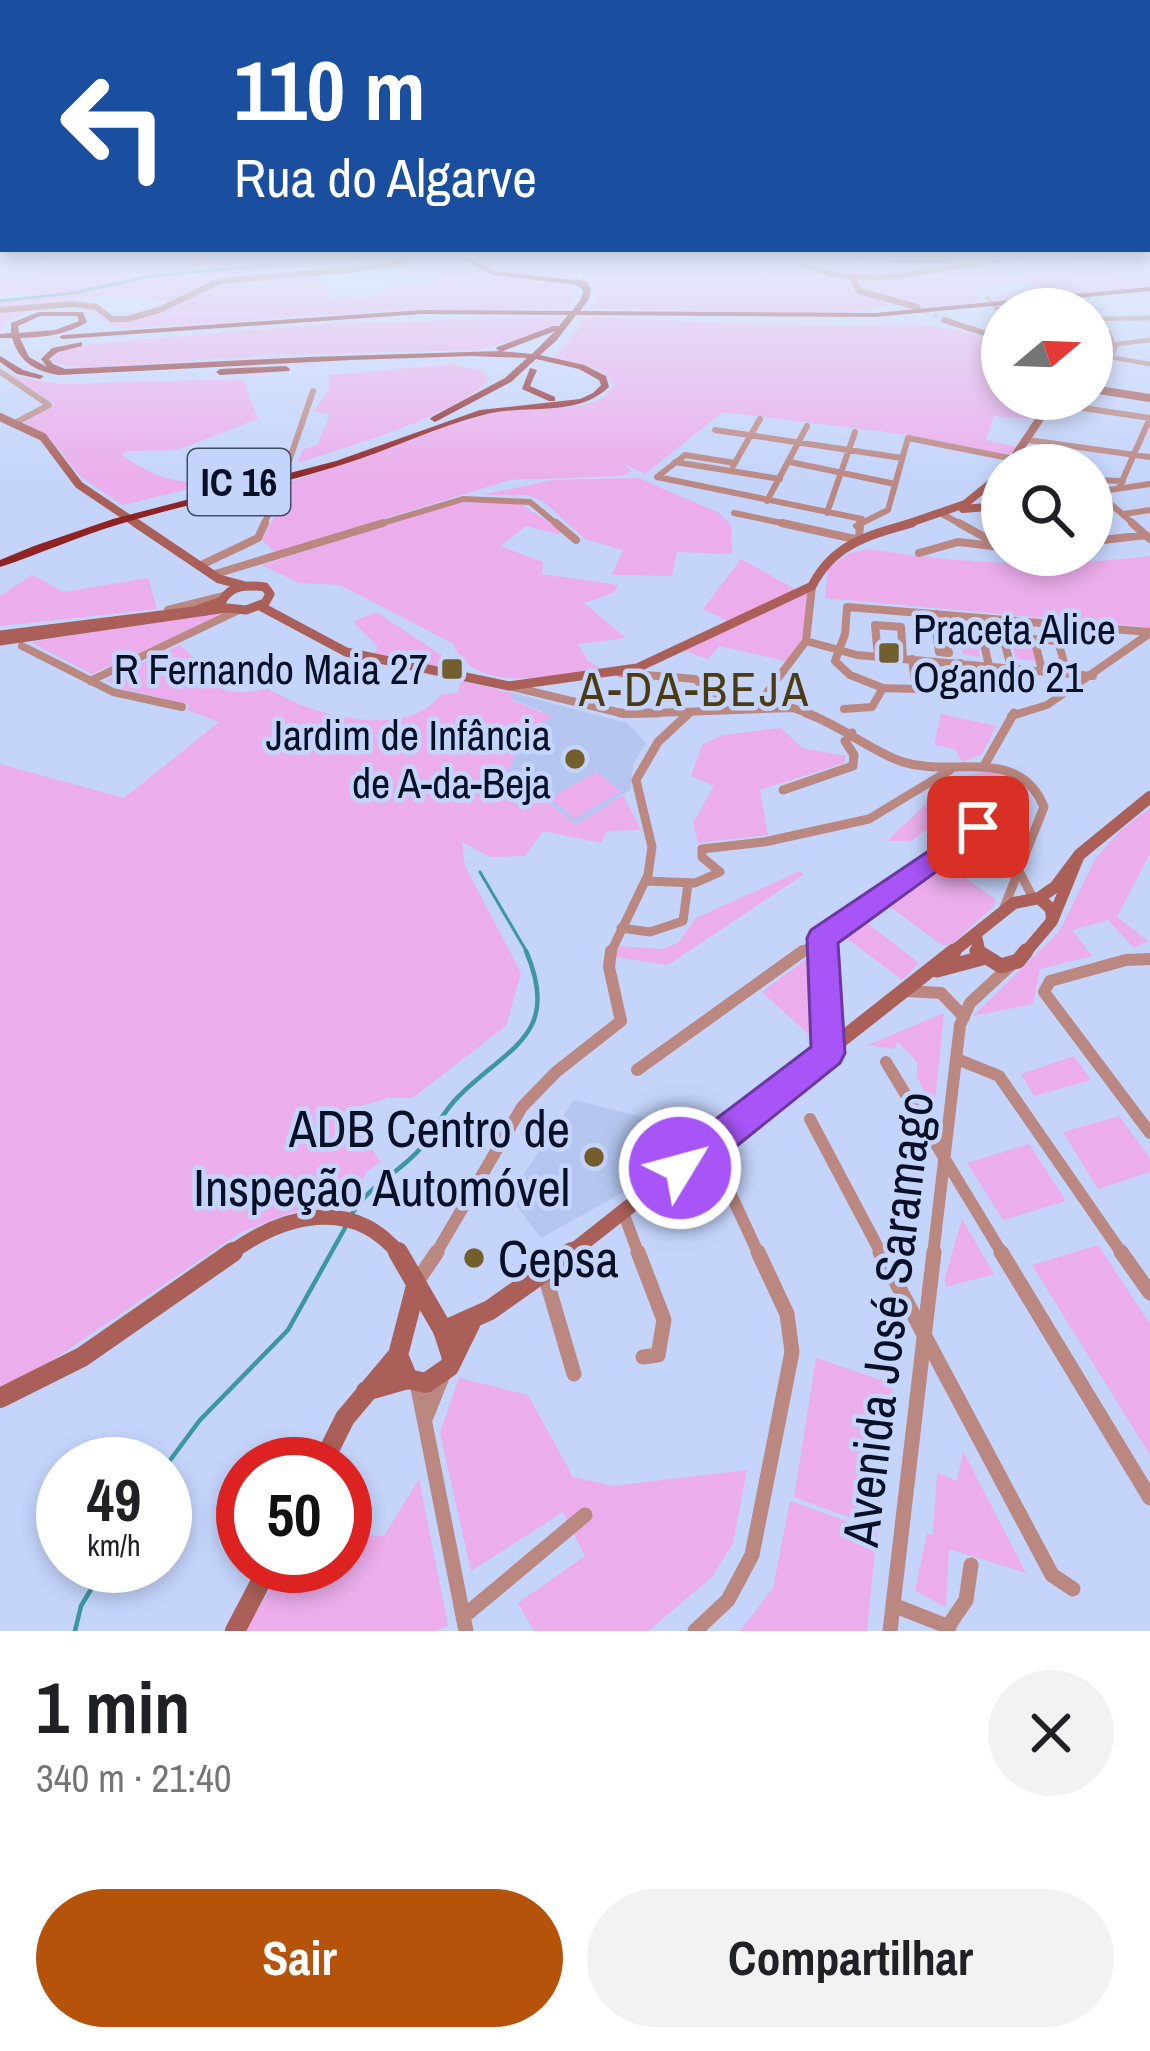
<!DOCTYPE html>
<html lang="pt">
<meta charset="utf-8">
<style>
:root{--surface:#fff;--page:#f2f2f2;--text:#202124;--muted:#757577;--accent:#b45309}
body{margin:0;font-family:"Archivo Narrow",sans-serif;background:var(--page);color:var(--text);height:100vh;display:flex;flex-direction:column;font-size:45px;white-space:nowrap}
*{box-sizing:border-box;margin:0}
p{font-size:39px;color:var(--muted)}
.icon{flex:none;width:66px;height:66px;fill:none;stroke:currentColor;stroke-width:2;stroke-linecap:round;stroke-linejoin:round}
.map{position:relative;height:1631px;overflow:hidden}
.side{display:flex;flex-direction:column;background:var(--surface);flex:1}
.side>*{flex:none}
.hud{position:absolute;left:0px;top:0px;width:1152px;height:252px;box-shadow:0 6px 18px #0003;background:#1a4fa0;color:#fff;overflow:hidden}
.needle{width:78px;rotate:71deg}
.controls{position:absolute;left:981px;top:288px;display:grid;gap:24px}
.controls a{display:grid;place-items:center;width:132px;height:132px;border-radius:50%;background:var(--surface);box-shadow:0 6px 18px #0003;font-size:60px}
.speed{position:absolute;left:36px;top:1437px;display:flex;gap:24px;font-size:60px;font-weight:700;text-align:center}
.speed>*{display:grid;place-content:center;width:156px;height:156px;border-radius:50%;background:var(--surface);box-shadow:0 6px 18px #0003;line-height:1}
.speed small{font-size:30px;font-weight:400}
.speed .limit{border:18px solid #d22;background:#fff;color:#111}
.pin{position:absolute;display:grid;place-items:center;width:102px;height:102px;color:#fff;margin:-51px;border-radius:24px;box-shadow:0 6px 18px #0006}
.me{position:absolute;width:132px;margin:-66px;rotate:53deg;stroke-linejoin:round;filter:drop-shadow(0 0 9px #0008)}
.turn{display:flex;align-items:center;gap:42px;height:252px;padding:0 36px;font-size:54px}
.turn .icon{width:156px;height:156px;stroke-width:2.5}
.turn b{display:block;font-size:84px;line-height:102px}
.round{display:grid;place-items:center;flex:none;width:126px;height:126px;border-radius:63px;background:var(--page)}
.head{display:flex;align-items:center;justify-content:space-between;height:204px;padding:0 36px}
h1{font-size:72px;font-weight:700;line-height:90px}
.action{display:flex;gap:24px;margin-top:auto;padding:24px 36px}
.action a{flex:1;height:138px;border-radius:72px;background:var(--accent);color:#fff;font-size:48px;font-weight:700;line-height:138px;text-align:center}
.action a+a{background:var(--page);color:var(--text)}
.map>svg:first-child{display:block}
.built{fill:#b4c5ef}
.green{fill:#ebadeb}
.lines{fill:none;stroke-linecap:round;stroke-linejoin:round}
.stream-far1{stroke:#3c97a2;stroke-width:3}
.stream{stroke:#3c97a2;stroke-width:4.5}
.street-tunnel{stroke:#a8b7db;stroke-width:6;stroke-dasharray:6 3;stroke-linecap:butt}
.secondary-tunnel{stroke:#a8b7db;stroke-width:6;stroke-dasharray:6 3;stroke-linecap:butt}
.street-far5{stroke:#bb8781;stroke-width:4.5}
.street-far4{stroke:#bb8781;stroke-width:6}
.street-far3{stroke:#bb8781;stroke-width:8}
.street-far2{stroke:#bb8781;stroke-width:9}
.street-far1{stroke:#bb8781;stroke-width:12}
.street{stroke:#bb8781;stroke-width:15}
.secondary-far5{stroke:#aa6059;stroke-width:6}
.secondary-far4{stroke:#aa6059;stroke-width:8}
.secondary-far3{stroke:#aa6059;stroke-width:9}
.secondary-far2{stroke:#aa6059;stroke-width:12}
.secondary-far1{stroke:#aa6059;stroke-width:15}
.secondary{stroke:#aa6059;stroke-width:20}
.highway{fill:#8f2321;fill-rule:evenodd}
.route{fill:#a855f7;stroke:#6d37a1;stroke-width:3}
.poi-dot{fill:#735e2d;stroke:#c4d4fb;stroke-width:4.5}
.labels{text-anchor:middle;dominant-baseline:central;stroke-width:9;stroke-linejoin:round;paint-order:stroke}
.shield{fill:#c4d4fb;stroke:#404b66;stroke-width:3}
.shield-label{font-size:39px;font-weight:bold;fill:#081026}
.poi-label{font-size:42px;fill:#081026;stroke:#c4d4fb;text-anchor:end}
.quarter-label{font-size:48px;letter-spacing:3px;fill:#4b3b13;stroke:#c4d4fb}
.near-poi-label{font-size:51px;fill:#081026;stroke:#c4d4fb;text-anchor:end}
.near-street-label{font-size:51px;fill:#081026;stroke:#c4d4fb}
</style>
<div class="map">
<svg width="1150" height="1631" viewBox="0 0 1150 1631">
<rect width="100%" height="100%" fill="#c4d4fb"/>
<path class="built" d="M513 693 627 723 646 743 633 764 631 789 576 825 536 793 504 776 517 754 479 743 483 738 513 739 543 711 510 699Z
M574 1100 674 1125 629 1189 541 1238 509 1196Z"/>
<path class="green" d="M22 254H402L217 278 173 302 104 296 70 300 111 321 159 313 218 283 318 274 330 299 377 296 392 287 436 282 434 274 413 261 444 256 483 274 562 283 578 292 569 308 384 311 128 329C108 327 102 315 85 309 61 300 20 310 2 326L0 334V300L30 297 24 292 0 294V277L26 279 33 273 29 264 42 271 59 267Z
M774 254 791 267 847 281 853 292 889 302 888 306 837 314 593 308 599 292 587 283 493 272 467 255Z
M786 254H1008V256C934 265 857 294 786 254Z
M1042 258 1105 263 1127 278 1150 281V288L997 304 991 298 1038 290C1018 275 997 285 973 292L986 302 923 308 861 290 857 283Z
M563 317 545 332 477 350 273 355 80 368 49 361 60 350 79 345 324 324Z
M587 317C667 320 748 325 829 326 903 328 927 316 1002 344V399H1042L1028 419 994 416 986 440 1018 447 1009 455 908 435 723 412 645 474 623 464 632 471 622 476 510 480 275 552 262 540 280 505H267L264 490C342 468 426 426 502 411 533 404 597 418 614 385 602 365 576 364 554 359Z
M455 364 484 372 488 378C470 411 336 451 297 463L303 450 318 444 330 414 314 411 329 389 330 375Z
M10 375 59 384 243 379 258 419 178 450 126 451 122 455C183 497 203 481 270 465L275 468 123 505 79 475 51 439 24 423 55 404Z
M639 478 719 513 731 525 732 554 677 552 672 576 612 575 623 550 585 539 544 502 527 495H482L553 480Z
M518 502 562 531 558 534 526 526 500 546 543 562 542 574 619 585 613 593 584 603 626 638 578 644 588 661 600 668C554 675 477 697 452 643L340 585 299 583 262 565 456 503Z
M869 549C971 565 1047 568 1150 556V635L1146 627 825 598 828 568 850 553Z
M741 559 795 589 729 622 703 609Z
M32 575 64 592 148 578 157 609 0 626V596Z
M804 593 809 595C809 618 803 643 790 662L719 646 708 659 684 651Z
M221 612 226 614 92 674 31 642Z
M376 612 457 665 447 668 374 653 378 647 353 622Z
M948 618 1029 624 1037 661 1016 659 1010 634 978 632 980 657 963 654 956 631 948 629Z
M180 645 198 662 196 671C215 692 242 697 267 688 307 714 406 742 440 695L459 692 460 681 513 693 511 700 552 716 516 739 482 738 480 743 517 753 505 777 536 793 576 825 623 795 641 830 607 831 601 843 543 831 525 856 490 857 462 842 465 866 521 973 506 1026 412 1098H388L344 1111 381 1162 366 1172 351 1210 304 1208 241 1232 35 1372 0 1386V764L124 798 219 722 187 710 190 705 120 688 107 680Z
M941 714 996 726 982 754 962 762 955 749 934 745Z
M781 728 802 748 846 756 844 763 760 790 768 835 698 843 693 823 714 786 691 776 702 745 722 735Z
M992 770 1012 776 1030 791 981 814 961 804 911 841H887L950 781Z
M596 772 621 791 575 819 550 798Z
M1150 808V853L1117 917 1148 941 1134 948 1108 920 1072 930 1092 956 1040 969 1033 1004 973 1016 1059 932 1096 858 1119 832Z
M943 862 995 899 994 906 952 944 942 945 882 901Z
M800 871 803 875 668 965 615 957 618 946 662 949 678 943 696 918Z
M863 920 919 963 902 980 842 935Z
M812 955 818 958 820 1034 815 1040 762 992Z
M944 1013V1014L934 1110 917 1077V1062L898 1042 894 1049 868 1045Z
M1074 1056 1091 1080 1034 1096 1021 1074Z
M1119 1116 1150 1158V1172L1098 1189 1063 1132Z
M1029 1144 1066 1201 1003 1220 967 1163Z
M962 1219 994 1274 946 1287 944 1281Z
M1098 1245 1150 1324V1455L1032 1265Z
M816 1358 893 1384 878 1528 794 1497Z
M459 1378 528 1395 573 1477 613 1486 747 1470 733 1543 712 1577 648 1631H534L518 1603 585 1556 563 1512 471 1571 440 1433Z
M963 1451 1026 1573 949 1549 946 1607 915 1591 927 1533 933 1535 937 1473 957 1481Z
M419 1479 448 1625 436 1631H245L284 1566H345V1535L384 1536Z
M790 1501 877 1532 867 1631H740L773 1588Z"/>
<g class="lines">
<path class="stream-far1" d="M839 254 885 261 959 262 967 256 998 254
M0 301 74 293 151 276 393 254
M480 872 528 954"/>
<path class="stream" d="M352 1214C369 1185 398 1174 420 1149 434 1132 443 1111 459 1096 508 1047 562 1035 526 951
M165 1467 200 1420 288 1330 345 1228
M75 1631 81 1606 105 1566"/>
<path class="street-tunnel" d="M280 490 289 461"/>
<path class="secondary-tunnel" d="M917 307 944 320"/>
<path class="street-far5" d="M987 298 1002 313
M1092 319 1150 318
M1092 322 1109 333 1115 348
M1092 354 1150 364
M1111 357 1117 344 1150 340
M0 371 7 376
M1098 376 1102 366"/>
<path class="street-far4" d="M2 373 49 405 15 423
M1098 377 1100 373
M1050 403 1150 418 1119 488
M715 430 902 458
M1028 440 1150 457
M289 461 313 391
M675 462 780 479
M790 462 895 484
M733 466 760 419
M657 477 862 519
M657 477 685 455 735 463
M1092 480 1123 481
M1096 492 1150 484
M1097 492 1136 526
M767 501 807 426
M989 506 1002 505
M734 513 796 526
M827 513 855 432
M942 514 964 526
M1124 514 1150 510
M263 526 280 490
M373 526 463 499 530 502 559 526
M856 526 888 510 908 438 1014 459"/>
<path class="street-far3" d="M556 523 576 540
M782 523 859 540 860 523
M959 523 995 543
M1132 523 1150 539
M1103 540 1146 535
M919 553 958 542 1002 547
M199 566 258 538 265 523
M212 575 383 523
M168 610 224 596
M937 614 949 653 939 652 936 629 940 630
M806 641 857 655 1093 676
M22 646 113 692 182 707
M878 656 875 625 901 627 903 658
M960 663 966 692
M989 666 982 635 1003 637 1011 667
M1042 670 1034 639 1058 641 1067 673
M620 673 695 679 709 691 756 707
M90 681 239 610
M509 686 625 714 793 708 815 716
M883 688 850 675 835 661 845 634 847 607 1150 632
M756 707 806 641 812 586
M844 709 872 707 883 688 916 689 912 659
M1011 716 1047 705 1150 633"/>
<path class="street-far2" d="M620 713H657
M806 713C840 725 868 749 900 761 951 779 1019 744 1044 807L1003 910
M985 764 1014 713
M783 790 853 766 854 755 845 741 852 733
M1019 871 1032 896
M646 881 695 883 720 872 702 857V849L764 842 869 819 950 770
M621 928 650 932 683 921 688 884
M822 938 823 954
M610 954 648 875 652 847 636 780 658 742 689 713
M799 954 978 827"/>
<path class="street-far1" d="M823 951 828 1053
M1150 959 1126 960 1050 981 1044 992 1150 1133
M907 991 941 993 964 1017
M957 1059 999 1076 1123 1255
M886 1062 1003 1255
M637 1070 803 951
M810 1119 882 1255
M709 1147 759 1255
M623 1212 639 1255
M435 1255 522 1107 556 1072 621 1021 609 967 611 951
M933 1255 960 1025 970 1003 1011 965"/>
<path class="street" d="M638 1252 664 1320 658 1355 643 1357
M880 1252 1052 1575 1073 1589
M1001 1252 1150 1498
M1121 1252 1150 1293
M544 1272 574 1374
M416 1283 437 1252
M417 1383 466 1631
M426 1417 442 1377
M893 1605 949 1627
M463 1617 585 1515
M695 1631 728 1600 752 1555 792 1352 787 1314 758 1252
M890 1631 934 1252
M945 1631 966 1600 971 1565"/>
<path class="secondary-far5" d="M782 254C856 301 939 264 1019 257 1062 253 1106 258 1150 258
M852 278 859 291 917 307
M0 310 73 304 96 307 112 319H127L159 310 220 281 360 269 448 254
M944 320 1002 339"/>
<path class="secondary-far4" d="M1092 389 1150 398
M0 417 43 437 79 485 140 526
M1009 465 1053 399
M963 509 987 507V501
M901 526 965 504 1002 474"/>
<path class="secondary-far3" d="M136 523 219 579 242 585
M260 606 346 652 509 686 637 668 812 586C833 544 869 535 912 523
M0 635 194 611 222 601C231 584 248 585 265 587L270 594 265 603 246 610 227 608 0 641"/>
<path class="secondary-far2" d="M1039 898 1055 887 1079 855 1150 797
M976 936 980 954
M950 954 1014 903 1039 898 1051 909 1052 921
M1024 954 1052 921 1079 855"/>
<path class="secondary-far1" d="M977 951 1001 966 1018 961 1026 951
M937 970 982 958
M228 1255C282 1215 352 1195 400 1255
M568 1255 954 951"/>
<path class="secondary" d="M398 1252 443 1330 452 1358
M416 1286 398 1355 408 1379 426 1383 449 1367 471 1322
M443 1331 490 1310 572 1252
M366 1391 408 1379
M0 1398 82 1357 233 1252
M322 1464 345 1418 398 1355
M235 1631 269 1566"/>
<path class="highway" d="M452 254H461L495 271 573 280 576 279 587 282 591 289 589 299 580 311 875 313 1150 287V291L875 317 576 315 556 341 540 355 584 365 606 376 609 387C576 418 528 404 487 414 437 426 390 450 341 465 268 488 193 502 120 524 79 536 40 554 0 567V560L34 546 113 519 336 461 480 410 580 399 593 393 601 385 599 380 579 369 536 359 511 382 435 422 430 419 432 417 505 378 527 358 472 356 351 360 59 375C35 371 20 363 12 338H0V334L11 333V323L39 312H83L87 322C67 335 44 337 20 338L29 357 47 367 41 359 52 348 82 342V346L58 352 49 359 53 364 65 369 309 357 500 351 496 349 497 347 553 326H559L568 315 422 314 63 339 59 337 63 335 422 310 572 311 581 299 583 290 577 285 493 275ZM40 316H77L79 321 55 330 19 333 18 326ZM555 331 532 354 500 351H503Z
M0 356 23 370 44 376 40 379 17 374 0 362Z
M286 366 290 369 289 371 220 375 216 372 220 369Z
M530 368 537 370 530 386 555 397V401H549L522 389Z"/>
</g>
<linearGradient id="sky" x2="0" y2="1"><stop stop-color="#63a8cc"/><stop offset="0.53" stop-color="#e4ecfd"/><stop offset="1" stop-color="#e4ecfd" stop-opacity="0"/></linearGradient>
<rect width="1150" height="483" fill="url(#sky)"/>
<path class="route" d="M978 818 988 821 992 827 988 834 838 943 845 1053 840 1063 693 1181 680 1186 667 1181 662 1168 667 1156 811 1047 807 938 811 930Z"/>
<g class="poi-dot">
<rect x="877" y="641" width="24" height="24" rx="6"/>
<rect x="440" y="657" width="24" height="24" rx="6"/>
<circle cx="575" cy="759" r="12"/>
<circle cx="594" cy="1157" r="12"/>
<circle cx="474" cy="1258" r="12"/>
</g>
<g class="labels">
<rect class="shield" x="188" y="449" width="102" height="66" rx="9"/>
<g class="shield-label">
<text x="239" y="482">IC 16</text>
</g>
<g class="poi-label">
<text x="913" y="629" text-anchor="start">Praceta Alice<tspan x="913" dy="48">Ogando 21</tspan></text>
<text x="428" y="669">R Fernando Maia 27</text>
<text x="551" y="735">Jardim de Infância<tspan x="551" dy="48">de A-da-Beja</tspan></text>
</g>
<g class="quarter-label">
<text x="695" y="688">A-DA-BEJA</text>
</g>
<g class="near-poi-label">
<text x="570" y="1128">ADB Centro de<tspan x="570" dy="59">Inspeção Automóvel</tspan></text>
<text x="498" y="1258" text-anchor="start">Cepsa</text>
</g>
<g class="near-street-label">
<text transform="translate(887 1319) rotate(-83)">Avenida José Saramago</text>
</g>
</g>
</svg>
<div class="controls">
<a><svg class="needle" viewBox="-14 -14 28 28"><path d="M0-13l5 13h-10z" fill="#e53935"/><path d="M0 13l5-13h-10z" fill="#757577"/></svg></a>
<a><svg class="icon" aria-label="search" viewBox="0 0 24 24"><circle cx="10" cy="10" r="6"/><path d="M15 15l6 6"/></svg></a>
</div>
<div class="speed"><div>49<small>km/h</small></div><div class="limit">50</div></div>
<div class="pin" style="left:978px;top:827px;background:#d93025"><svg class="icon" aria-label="arrive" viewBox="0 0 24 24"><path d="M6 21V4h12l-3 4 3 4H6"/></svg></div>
<svg class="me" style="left:680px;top:1168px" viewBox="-20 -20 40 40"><circle r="17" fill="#a855f7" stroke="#fff" stroke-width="3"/><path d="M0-11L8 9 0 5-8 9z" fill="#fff"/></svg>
<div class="hud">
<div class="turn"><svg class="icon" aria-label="left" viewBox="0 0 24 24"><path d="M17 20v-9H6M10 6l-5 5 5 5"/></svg><div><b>110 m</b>Rua do Algarve</div></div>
</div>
</div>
<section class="side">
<div class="head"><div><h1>1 min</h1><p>340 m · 21:40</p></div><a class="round"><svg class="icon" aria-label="close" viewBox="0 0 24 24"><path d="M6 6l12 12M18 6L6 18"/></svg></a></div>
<div class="action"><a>Sair</a><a>Compartilhar</a></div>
</section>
